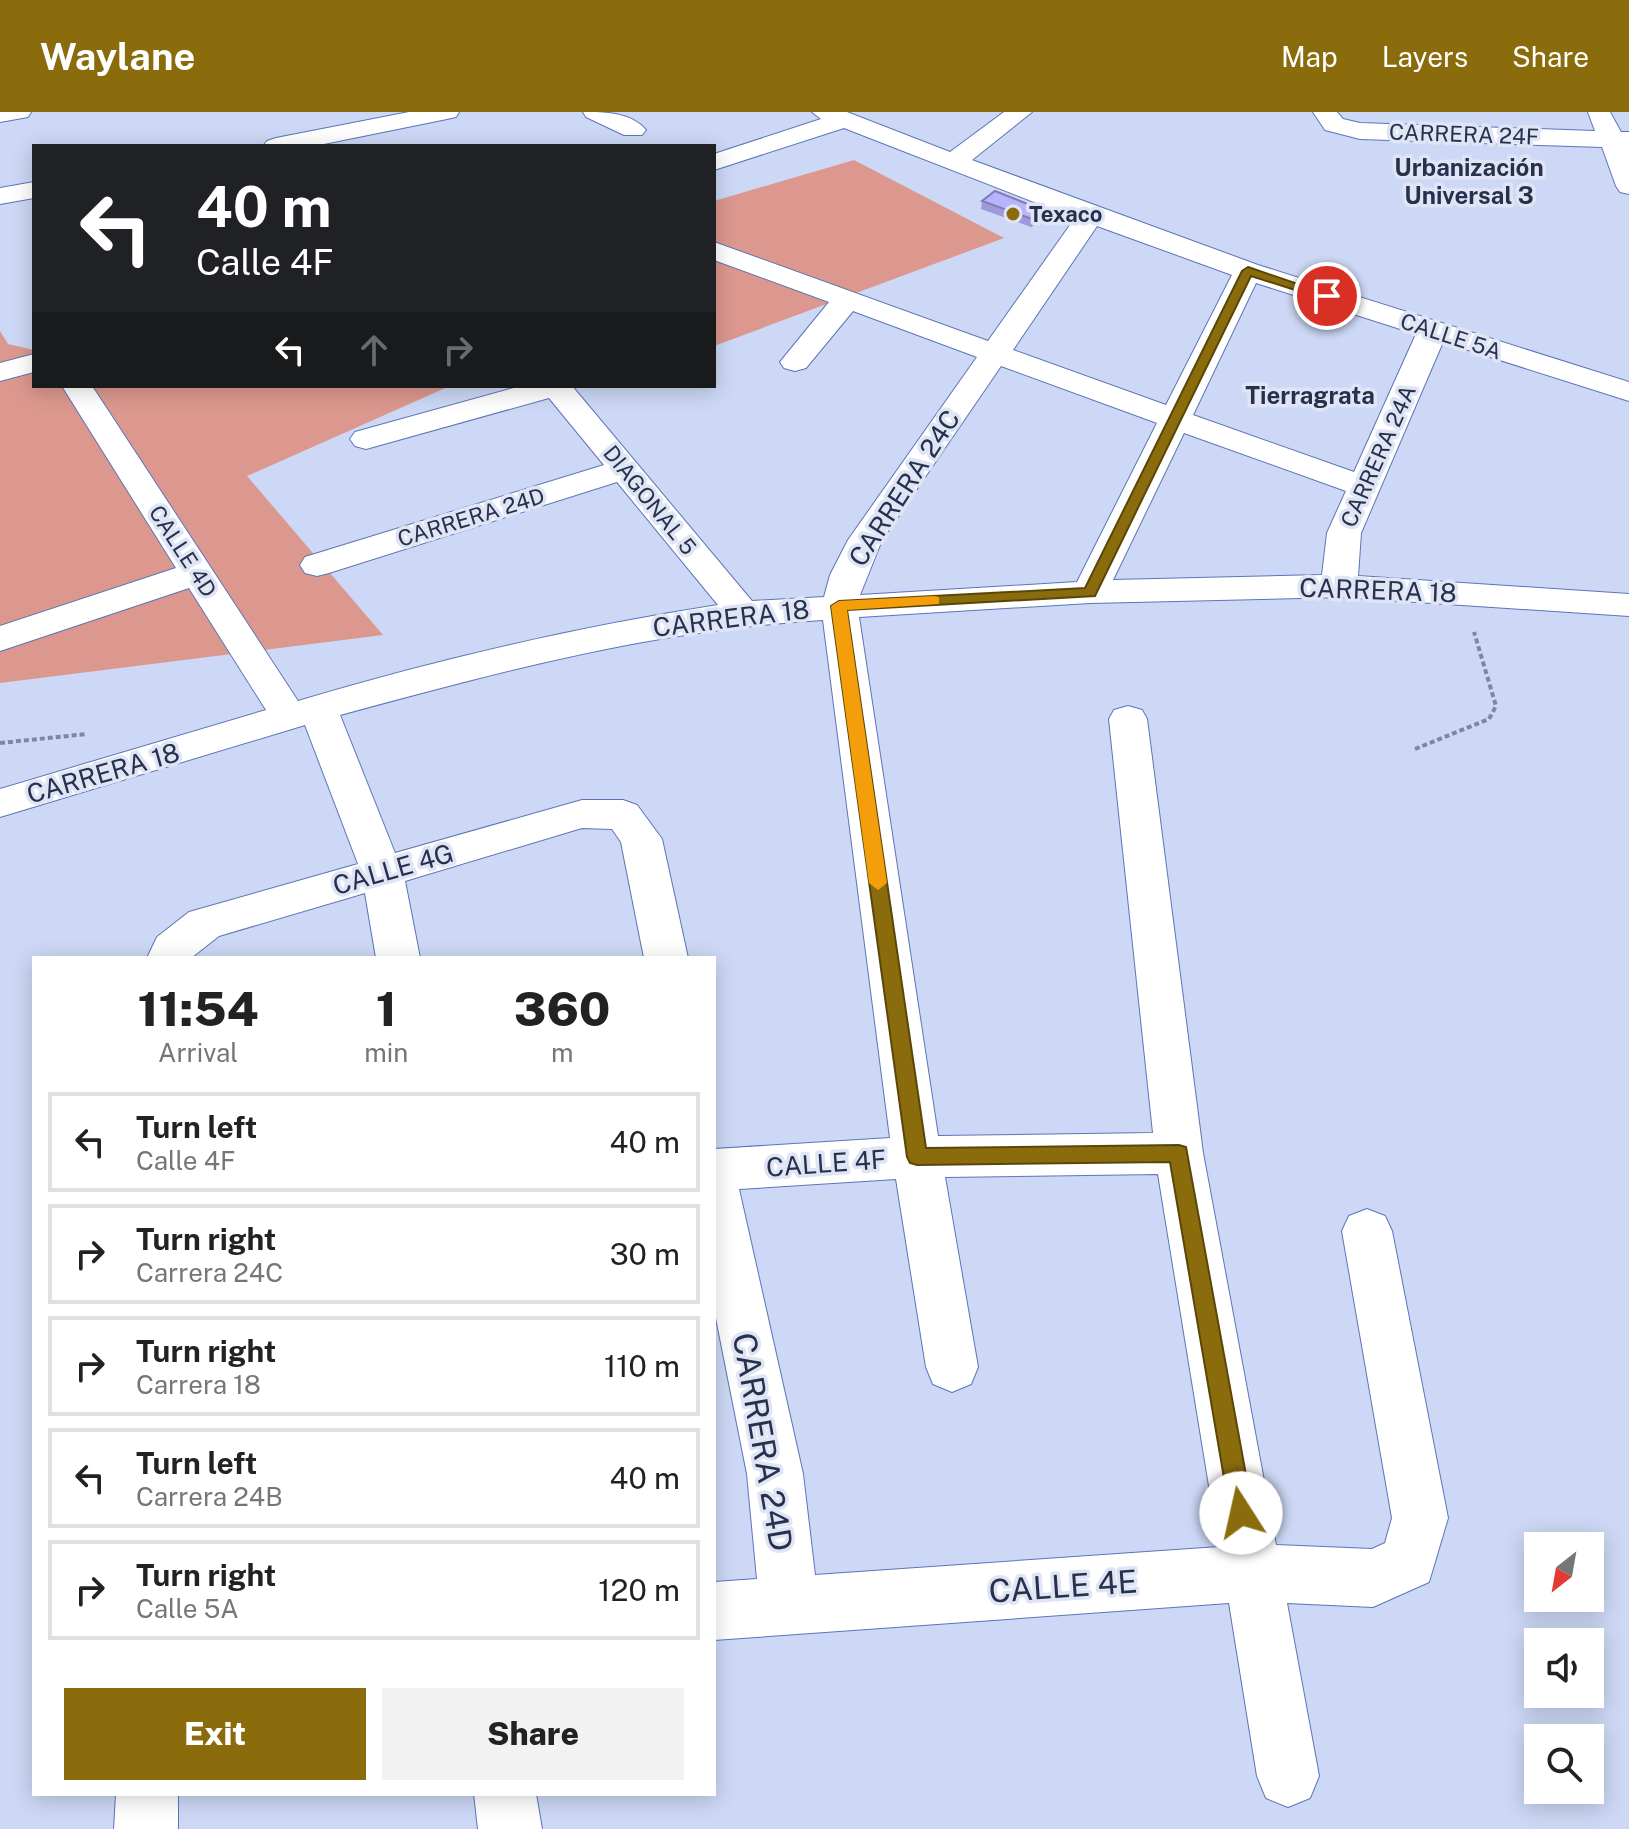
<!DOCTYPE html>
<meta charset="utf-8">
<style>
:root{--surface:#fff;--page:#f2f2f2;--text:#222;--muted:#767676;--line:#e0e0e0;--accent:#8b6c0d}
body{margin:0;font-family:"Public Sans",sans-serif;background:var(--page);color:var(--text);height:100vh;display:flex;flex-direction:column;font-size:30px;white-space:nowrap}
*{box-sizing:border-box;margin:0}
p{font-size:26px;color:var(--muted)}
.icon{flex:none;width:44px;height:44px;fill:none;stroke:currentColor;stroke-width:2;stroke-linecap:round;stroke-linejoin:round}
.map{position:relative;flex:1;overflow:hidden}
.panel{position:absolute;left:32px;top:844px;width:684px;height:840px;display:flex;flex-direction:column;background:var(--surface);border-radius:0px;box-shadow:0 4px 20px #0003}
.panel>*{flex:none}
.banner{position:absolute;left:32px;top:32px;width:684px;height:244px;border-radius:0px;box-shadow:0 4px 20px #0003;background:#202124;color:#fff;overflow:hidden}
.needle{width:52px;rotate:211deg}
.buttons{position:absolute;left:1524px;top:1420px;display:grid;gap:16px}
.buttons a{display:grid;place-items:center;width:80px;height:80px;border-radius:0px;background:var(--surface);box-shadow:0 4px 20px #0003;font-size:40px}
.pin{position:absolute;display:grid;place-items:center;width:68px;height:68px;color:#fff;margin:-34px;border:4px solid #fff;border-radius:50%;box-shadow:0 2px 8px #0007}
.me{position:absolute;width:88px;margin:-44px;rotate:350deg;stroke-linejoin:round;filter:drop-shadow(0 0 6px #0008)}
.turn{display:flex;align-items:center;gap:28px;height:168px;padding:0 32px;font-size:36px}
.turn .icon{width:104px;height:104px;stroke-width:2.5}
.turn b{display:block;font-size:56px;line-height:68px}
.lanes{display:flex;align-items:center;height:76px;padding:0 32px;background:#0003;justify-content:center;gap:40px;direction:ltr}
.lanes .off{opacity:.35}
.eta{display:flex;justify-content:space-evenly;align-items:center;height:136px;text-align:center}
.eta b{font-size:48px;font-weight:800;line-height:56px}
.cta{display:flex;gap:16px;margin-top:auto;padding:16px 32px}
.cta a{flex:1;height:92px;border-radius:0px;background:var(--accent);color:#fff;font-size:32px;font-weight:800;line-height:92px;text-align:center}
.cta a+a{background:var(--page);color:var(--text)}
ul{padding:0;list-style:none}
li{display:flex;align-items:center;gap:24px;height:100px;margin:0 16px 12px;padding:0 16px;border:4px solid var(--line);border-radius:0px}
li div{flex:1}
li b{display:block;font-size:30px}
li em{font-style:normal}
header{display:flex;align-items:center;gap:48px;box-sizing:border-box;height:112px;padding:0 40px;background:var(--accent);color:#fff}
header strong{font-size:38px}
nav{display:flex;gap:44px;margin-inline-start:auto;font-size:28px}
.map>svg:first-child{display:block}
.green{fill:#dc988e}
.lines{fill:none;stroke-linecap:round;stroke-linejoin:round}
.minor-casing{stroke:#5d75b7;stroke-width:2}
.path{stroke:#7c87a3;stroke-width:4;stroke-dasharray:5 3;stroke-linecap:butt}
.minor{fill:#fff;fill-rule:evenodd}
.wall{fill:#9f99da}
.shaded-wall{fill:#827db1}
.building{fill:#b9b2fd;stroke:#827db1;stroke-width:2}
.route{fill:#8b6c0d;stroke:#5a4608;stroke-width:2}
.slow{fill:#f59e0b}
.poi-dot{fill:#8b6c0d;stroke:#dfe5f4;stroke-width:3}
.labels{text-anchor:middle;dominant-baseline:central;stroke-width:7;stroke-linejoin:round;paint-order:stroke}
.far-street-label{font-size:22px;fill:#27314d;stroke:#dfe5f4}
.far-poi-label{font-size:22px;font-weight:bold;fill:#27314d;stroke:#dfe5f4;text-anchor:start}
.far-neighbourhood-label{font-size:24px;font-weight:bold;fill:#27314d;stroke:#dfe5f4}
.street-label{font-size:26px;fill:#27314d;stroke:#dfe5f4}
.near-street-label{font-size:32px;fill:#27314d;stroke:#dfe5f4}
</style>
<header>
<strong>Waylane</strong>
<nav><a>Map</a><a>Layers</a><a>Share</a></nav>
</header>
<div class="map">
<svg width="1629" height="1717" viewBox="0 0 1629 1717">
<rect width="100%" height="100%" fill="#ccd8f5"/>
<path class="green" d="M854 48 1004 126 714 234V89Z
M0 219 8 232 34 238V274H450L247 364 383 523 0 571Z"/>
<g class="lines">
<g class="minor-casing">
<path id="minor" d="M0 0H31L28 5 0 10Z
M409 0H459L456 5 447 7 314 34H263L267 29 276 26Z
M583 0C604 0 631 0 646 18L642 23H624L586 5Z
M812 0H847L950 40 1004 0H1032L972 48 1258 153 1629 270V289L1443 230 1361 421 1358 464 1629 482V504L1341 485 1090 491 859 505 938 1024 1153 1021 1109 607 1114 598 1128 594 1142 598 1147 607 1203 1041 1276 1433 1372 1437 1385 1431 1392 1406 1342 1119 1349 1104 1367 1097 1385 1104 1392 1119 1448 1406 1429 1470 1373 1495 1287 1491 1319 1664 1310 1686 1288 1695 1266 1686 1257 1664 1229 1491 714 1528V1470L757 1467 747 1362 714 1196V1037L890 1026 823 508C653 518 503 559 340 603L395 741 582 688H623L637 693 662 727 688 846H644L621 730 612 717 582 716 405 769 420 846H376L365 781 219 824 191 846H147L157 825 189 800 358 752 305 613 0 705V677L266 598 189 476 0 539V514L176 456 62 274H92L298 589C435 548 576 515 718 493L617 370 329 461 317 464 305 461 300 453 305 445 604 353 549 286 366 337 355 334 350 327 355 320 521 274H572L752 489 824 485 830 463 848 428 977 245 853 199 806 256 795 259 784 256 780 250 829 190 714 148V130L988 229 1075 106 844 16 714 58V42L821 7ZM1097 114 1232 163 1166 293 1013 238ZM1256 171 1416 222 1354 360 1193 303ZM1001 254 1157 311 1077 470 860 483 882 428ZM1184 321 1346 379 1327 421 1322 463 1113 468ZM1158 1062 1219 1435 815 1463 803 1362 739 1077 896 1067 926 1255 933 1272 952 1280 971 1272 978 1255 945 1065Z
M1313 0H1337L1343 7 1360 11 1595 19 1588 0H1610L1621 20H1629V82L1620 80 1616 74 1602 35 1360 27 1325 18Z
M34 70V86L0 92V76Z
M34 242V260L0 269V251Z
M116 1682H178V1717H114Z
M474 1682H536L542 1717H478Z"/>
</g>
<path class="path" d="M0 631 87 622
M1415 637 1489 607 1496 594 1474 520"/>
<use href="#minor" class="minor"/>
</g>
<path class="wall" d="M982 89 1045 99 1044 106 1031 115 981 97Z"/>
<path class="shaded-wall" d="M1045 99 1044 106 1031 115 1032 107Z"/>
<path class="building" d="M995 79 1045 99 1032 107 982 89Z"/>
<path class="route" d="M1248 155 1333 184 1323 187 1251 164 1095 484 847 498 926 1036 1179 1033 1186 1035 1253 1401 1249 1409 1241 1412 1233 1409 1230 1401 1170 1050 917 1053 910 1051 907 1045 831 494 839 489 1085 476 1242 159Z"/>
<path class="slow" d="M934 484 939 485V492L847 498 887 771 878 778 869 771 831 494 839 489Z"/>
<circle class="poi-dot" cx="1013" cy="102" r="8"/>
<g class="labels">
<g class="far-street-label">
<text transform="translate(1464 22) rotate(2)">CARRERA 24F</text>
<text transform="translate(1451 224) rotate(18)">CALLE 5A</text>
<text transform="translate(1378 344) rotate(-66)">CARRERA 24A</text>
<text transform="translate(650 388) rotate(51)">DIAGONAL 5</text>
<text transform="translate(471 405) rotate(-17)">CARRERA 24D</text>
<text transform="translate(183 439) rotate(57)">CALLE 4D</text>
</g>
<g class="far-poi-label">
<text x="1029" y="102">Texaco</text>
</g>
<g class="far-neighbourhood-label">
<text x="1469" y="55">Urbanización<tspan x="1469" dy="28">Universal 3</tspan></text>
<text x="1310" y="283">Tierragrata</text>
</g>
<g class="street-label">
<text transform="translate(904 376) rotate(-57)">CARRERA 24C</text>
<text transform="translate(1378 478) rotate(2)">CARRERA 18</text>
<text transform="translate(731 506) rotate(-7)">CARRERA 18</text>
<text transform="translate(103 661) rotate(-16)">CARRERA 18</text>
<text transform="translate(393 757) rotate(-16)">CALLE 4G</text>
<text transform="translate(826 1051) rotate(-4)">CALLE 4F</text>
</g>
<g class="near-street-label">
<text transform="translate(763 1330) rotate(80)">CARRERA 24D</text>
<text transform="translate(1063 1474) rotate(-4)">CALLE 4E</text>
</g>
</g>
</svg>
<div class="buttons">
<a><svg class="needle" viewBox="-14 -14 28 28"><path d="M0-13l5 13h-10z" fill="#e53935"/><path d="M0 13l5-13h-10z" fill="#767676"/></svg></a>
<a><svg class="icon" aria-label="sound" viewBox="0 0 24 24"><path d="M4 9h4l5-4v14l-5-4H4zM17 9q2 3 0 6"/></svg></a>
<a><svg class="icon" aria-label="search" viewBox="0 0 24 24"><circle cx="10" cy="10" r="6"/><path d="M15 15l6 6"/></svg></a>
</div>
<div class="pin" style="left:1327px;top:184px;background:#d93025"><svg class="icon" aria-label="arrive" viewBox="0 0 24 24"><path d="M6 21V4h12l-3 4 3 4H6"/></svg></div>
<svg class="me" style="left:1241px;top:1401px" viewBox="-20 -20 40 40"><circle r="19" fill="#fff"/><path d="M0-13L10 11 0 6-10 11z" fill="#8b6c0d"/></svg>
<div class="banner">
<div class="turn"><svg class="icon" aria-label="left" viewBox="0 0 24 24"><path d="M17 20v-9H6M10 6l-5 5 5 5"/></svg><div><b>40 m</b>Calle 4F</div></div>
<div class="lanes"><svg class="icon" aria-label="left" viewBox="0 0 24 24"><path d="M17 20v-9H6M10 6l-5 5 5 5"/></svg><svg class="icon off" aria-label="ahead" viewBox="0 0 24 24"><path d="M12 20V5M6 11l6-6 6 6"/></svg><svg class="icon off" aria-label="right" viewBox="0 0 24 24"><path d="M7 20v-9h11M14 6l5 5-5 5"/></svg></div>
</div>
<section class="panel">
<div class="eta">
<div><b>11:54</b><p>Arrival</p></div>
<div><b>1</b><p>min</p></div>
<div><b>360</b><p>m</p></div>
</div>
<ul>
<li><svg class="icon" aria-label="left" viewBox="0 0 24 24"><path d="M17 20v-9H6M10 6l-5 5 5 5"/></svg><div><b>Turn left</b><p>Calle 4F</p></div><em>40 m</em></li>
<li><svg class="icon" aria-label="right" viewBox="0 0 24 24"><path d="M7 20v-9h11M14 6l5 5-5 5"/></svg><div><b>Turn right</b><p>Carrera 24C</p></div><em>30 m</em></li>
<li><svg class="icon" aria-label="right" viewBox="0 0 24 24"><path d="M7 20v-9h11M14 6l5 5-5 5"/></svg><div><b>Turn right</b><p>Carrera 18</p></div><em>110 m</em></li>
<li><svg class="icon" aria-label="left" viewBox="0 0 24 24"><path d="M17 20v-9H6M10 6l-5 5 5 5"/></svg><div><b>Turn left</b><p>Carrera 24B</p></div><em>40 m</em></li>
<li><svg class="icon" aria-label="right" viewBox="0 0 24 24"><path d="M7 20v-9h11M14 6l5 5-5 5"/></svg><div><b>Turn right</b><p>Calle 5A</p></div><em>120 m</em></li>
</ul>
<div class="cta"><a>Exit</a><a>Share</a></div>
</section>
</div>
